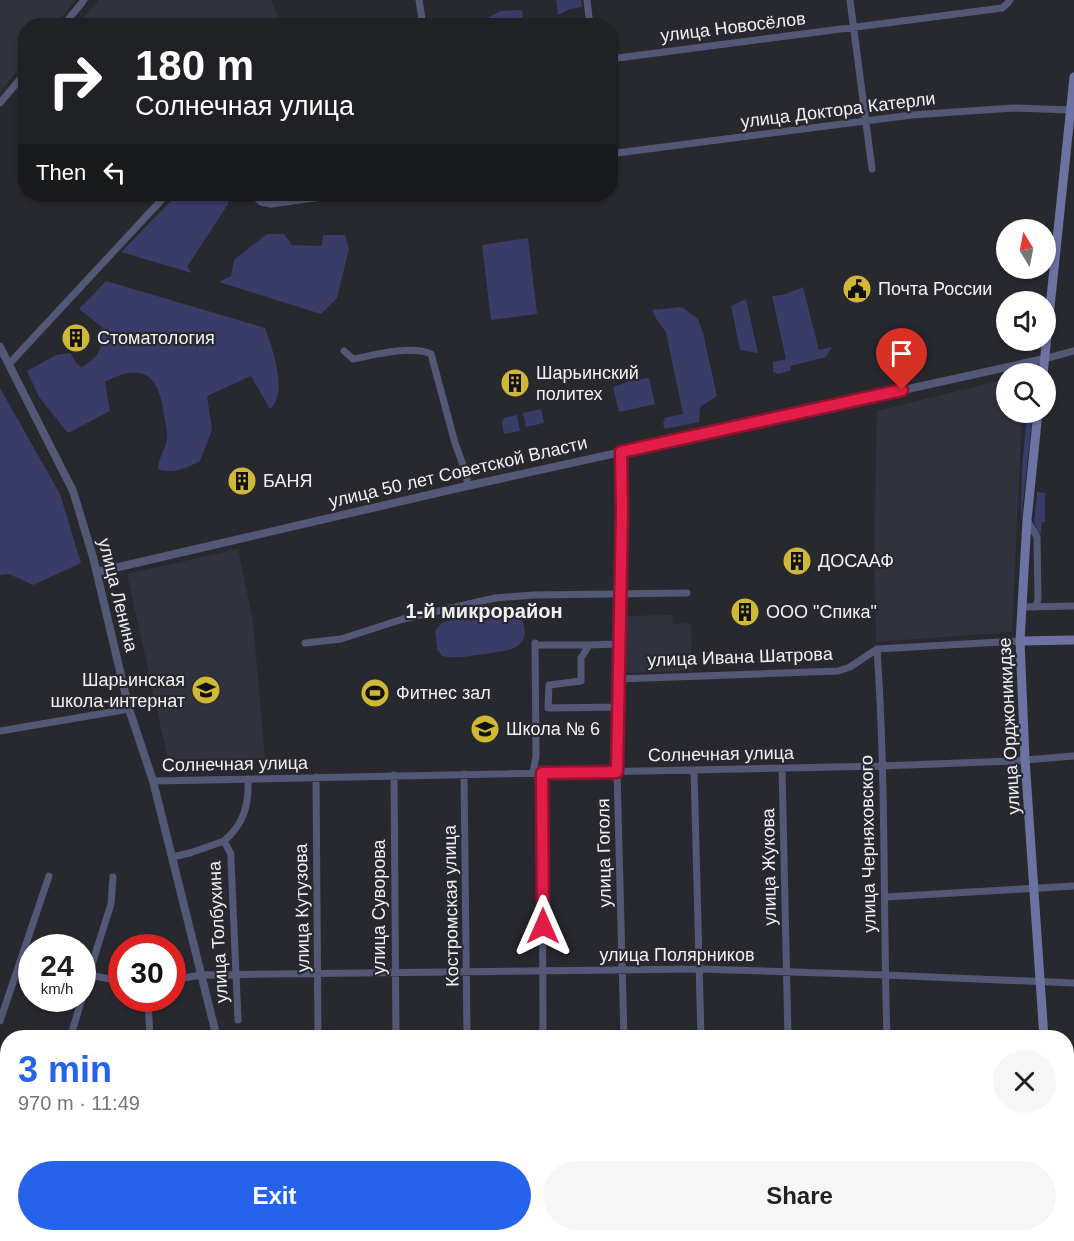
<!DOCTYPE html>
<meta charset="utf-8">
<style>
:root{--surface:#fff;--page:#f6f6f6;--text:#202124;--muted:#757577;--accent:#2563eb}
body{margin:0;font-family:Arial,sans-serif;background:var(--page);color:var(--text);height:100vh;display:flex;flex-direction:column;font-size:22px;white-space:nowrap}
*{box-sizing:border-box;margin:0}
p{font-size:20px;color:var(--muted)}
.icon{flex:none;width:33px;height:33px;fill:none;stroke:currentColor;stroke-width:2;stroke-linecap:round;stroke-linejoin:round}
.map{position:relative;flex:1;overflow:hidden}
.side{position:absolute;left:0px;top:1030px;width:1074px;height:212px;display:flex;flex-direction:column;background:var(--surface);border-radius:24px 24px 0 0;box-shadow:0 2px 4px #0004}
.side>*{flex:none}
.top-card{position:absolute;left:18px;top:18px;width:600px;height:183px;border-radius:24px;box-shadow:0 2px 4px #0004;background:#202124;color:#fff;overflow:hidden}
.needle{width:39px;rotate:350deg}
.controls{position:absolute;left:996px;top:219px;display:grid;gap:12px}
.controls a{display:grid;place-items:center;width:60px;height:60px;border-radius:50%;background:var(--surface);box-shadow:0 2px 4px #0004;font-size:30px}
.speed{position:absolute;left:18px;top:934px;display:flex;gap:12px;font-size:30px;font-weight:700;text-align:center}
.speed>*{display:grid;place-content:center;width:78px;height:78px;border-radius:50%;background:var(--surface);box-shadow:0 2px 4px #0004;line-height:1}
.speed small{font-size:15px;font-weight:400}
.speed .limit{border:9px solid #d22;background:#fff;color:#111}
.pin{position:absolute;display:grid;place-items:center;width:51px;height:51px;color:#fff;margin:-62px -26px;border-radius:50% 50% 50% 0;rotate:-45deg;box-shadow:0 0 6px #0007}
.pin .icon{rotate:45deg}
.me{position:absolute;width:66px;margin:-33px;rotate:0deg;stroke-linejoin:round;filter:drop-shadow(0 0 4px #0008)}
.turn{display:flex;align-items:center;gap:21px;height:126px;padding:0 18px;font-size:27px}
.turn .icon{width:78px;height:78px;stroke-width:2.5}
.turn b{display:block;font-size:42px;line-height:51px}
.then{display:flex;align-items:center;height:57px;padding:0 18px;background:#0003;gap:12px;font-size:22px}
.round{display:grid;place-items:center;flex:none;width:63px;height:63px;border-radius:32px;background:var(--page)}
.headline{display:flex;align-items:center;justify-content:space-between;height:102px;padding:0 18px}
h1{font-size:36px;font-weight:700;line-height:45px;color:var(--accent)}
.button{display:flex;gap:12px;margin-top:auto;padding:12px 18px}
.button a{flex:1;height:69px;border-radius:36px;background:var(--accent);color:#fff;font-size:24px;font-weight:700;line-height:69px;text-align:center}
.button a+a{background:var(--page);color:var(--text)}
.map>svg:first-child{display:block}
.built{fill:#30323e}
.green{fill:#383c67}
.lines{fill:none;stroke-linecap:round;stroke-linejoin:round}
.minor{stroke:#545877;stroke-width:7}
.tertiary{stroke:#545877;stroke-width:8}
.secondary{stroke:#6c72a2;stroke-width:9}
.route-casing{stroke:#92132f;stroke-width:15}
.route{stroke:#e11d48;stroke-width:10}
.labels{text-anchor:middle;dominant-baseline:central;stroke-width:4.5;stroke-linejoin:round;paint-order:stroke}
.street-label{font-size:18px;fill:#f1f1f5;stroke:#28292f}
.poi-label{font-size:18px;fill:#f1f1f5;stroke:#28292f;text-anchor:start}
.neighbourhood-label{font-size:20px;font-weight:bold;fill:#f1f1f5;stroke:#28292f}
</style>
<div class="map">
<svg width="1074" height="1241" viewBox="0 0 1074 1241">
<rect width="100%" height="100%" fill="#28292f"/>
<path class="built" d="M0 0H76L55 25 26 26 25 61 0 92Z
M99 0H271L282 25H77Z
M1006 379V412L1022 413 1012 632 876 642 874 547 877 411Z
M238 549 253 621 265 758 168 760 127 574Z
M672 615 673 624 691 623 692 671 624 673 623 616Z
M61 1235V1234L154 1235 151 1241H58Z
M803 1235H843V1241H803Z"/>
<path class="green" d="M556 0H581L582 7 570 9 558 15Z
M522 10 523 18 516 21V25H472L501 11Z
M178 194H230L228 204 187 267 192 273 121 252Z
M267 234H284L292 245 322 246 323 235H345L349 249 337 298 321 314 219 282 231 276 234 260Z
M528 238 537 314 491 320 482 245Z
M106 281 265 328C272 348 289 392 270 409L251 376 207 396 212 430 200 461C185 469 174 474 158 469 158 458 166 449 167 438 168 431 165 422 164 415 159 374 142 362 105 382L110 411 68 433 39 397 27 371 56 355 70 353 77 364 82 367C100 356 103 348 102 327L79 309Z
M803 287 819 350 832 347 826 357 790 366 791 370 779 374 773 372V362L786 359 772 296 783 295Z
M746 299 758 353 740 350 731 306Z
M682 307 698 319 703 333 717 396 700 407 699 422 665 429 663 424 665 418 683 414 666 332 658 322 652 310Z
M649 378 655 404 619 412 613 387 630 381Z
M0 388 60 494 81 563 33 585 9 574 0 575Z
M541 409 544 423 526 427 523 413Z
M1027 413H1033L1021 520 1022 470Z
M517 415 520 431 504 434 502 423 504 418Z
M1037 492 1045 493V522H1042L1041 533 1038 535 1034 523Z
M510 612 521 617C535 648 509 651 485 654 470 656 457 659 442 656L437 649 435 631 442 623 450 620Z"/>
<g class="lines">
<path class="minor" d="M419 0 423 26
M587 0 590 26
M850 0 872 169
M63 26 84 0
M610 59 1002 8 1007 4 1010 0
M0 103 26 72
M610 151 617 153 912 115 1013 108 1070 110
M252 194 261 202 271 204 344 194
M344 351 353 359C375 355 411 345 431 354L455 443 467 476V486
M1044 359 1074 351
M9 364 167 194
M620 452 622 511 617 772 624 1038
M1027 520 1037 537 1038 598 1036 607
M1022 607 1074 606
M305 643 341 639 403 619 495 598 534 595 687 593
M535 645H589
M877 649C886 779 883 908 887 1038
M618 679 838 671 850 667 877 649 1020 641
M618 707 548 708 549 685 581 681V658L589 645 618 644
M0 731 129 709
M782 768 788 1038
M694 770 701 1038
M533 773 536 756 535 643
M542 773 543 1038
M464 774 467 1038
M394 775 396 1038
M316 777 318 1038
M153 781 881 766 1012 761 1074 756
M172 857 190 853 224 841
M885 897 1074 886
M82 974 122 981
M172 980 201 975 699 969 885 975 1074 983
M82 996 111 904 113 877
M148 999 150 1038
M238 1020 231 861V854L224 841C244 824 249 805 248 779
M0 1021 49 876
M70 1038 82 999
M1066 1072 1074 1073
M1066 1155 1074 1156
M629 1234V1241
M716 1234 717 1241
M890 1234V1241
M1034 1234 1074 1239
M6 1241 8 1234
M542 1241V1234
M794 1241V1234"/>
<path class="tertiary" d="M0 347 73 491 93 557 129 709 153 781 217 1038
M97 572 467 486 1044 359
M462 1234 502 1241
M164 1241 166 1234"/>
<path class="secondary" d="M1043 374 1074 77
M1038 412 1027 520 1020 641 1025 759 1044 1038
M1020 641 1074 640
M1057 1234 1058 1241"/>
</g>
<g class="lines">
<g class="route-casing">
<path id="route" d="M543 926 542 773 617 772 622 511 621 452 902 390"/>
</g>
<use href="#route" class="route"/>
</g>
<defs>
<g id="civic-disc" transform="scale(1.5)"><circle r="9.5" fill="#d0b837" stroke="#28292f"/><path d="M-.6-6.5H3V-4.5H.6V-3L4-1V1h2V6H-6V1h2V-1L-.6-3ZM-1.2 2.5V6h2.4V2.5Z" fill="#111"/></g>
<g id="building-disc" transform="scale(1.5)"><circle r="9.5" fill="#d0b837" stroke="#28292f"/><path d="M-4-6H4V6H1V3H-1V6H-4ZM-2.5-4.3h1.7v1.8h-1.7ZM.8-4.3h1.7v1.8H.8ZM-2.5-1h1.7V.8h-1.7ZM.8-1h1.7V.8H.8Z" fill="#111"/></g>
<g id="school-disc" transform="scale(1.5)"><circle r="9.5" fill="#d0b837" stroke="#28292f"/><path d="M0-5L7-2L0 1L-7-2ZM-4 1L0 2.5L4 1V4Q0 6-4 4Z" fill="#111"/></g>
<g id="stadium-disc" transform="scale(1.5)"><circle r="9.5" fill="#d0b837" stroke="#28292f"/><path d="M0-5a6.5 5 0 1 0 0 10a6.5 5 0 1 0 0-10ZM-3.5-1.8h7v3.6h-7Z" fill="#111"/></g>
</defs>
<g fill-rule="evenodd">
<use href="#civic-disc" x="857" y="289"/>
<use href="#building-disc" x="76" y="338"/>
<use href="#building-disc" x="515" y="383"/>
<use href="#building-disc" x="242" y="481"/>
<use href="#building-disc" x="797" y="561"/>
<use href="#building-disc" x="745" y="612"/>
<use href="#school-disc" x="206" y="690"/>
<use href="#stadium-disc" x="375" y="693"/>
<use href="#school-disc" x="485" y="729"/>
</g>
<g class="labels">
<g class="street-label">
<text transform="translate(733 27) rotate(-7)">улица Новосёлов</text>
<text transform="translate(838 110) rotate(-7)">улица Доктора Катерли</text>
<text transform="translate(458 472) rotate(-13)">улица 50 лет Советской Власти</text>
<text transform="translate(118 595) rotate(76)">улица Ленина</text>
<text transform="translate(740 657) rotate(-2)">улица Ивана Шатрова</text>
<text transform="translate(1009 726) rotate(-93)">улица Орджоникидзе</text>
<text transform="translate(721 754) rotate(-1)">Солнечная улица</text>
<text transform="translate(235 764) rotate(-1)">Солнечная улица</text>
<text transform="translate(868 844) rotate(-91)">улица Черняховского</text>
<text transform="translate(604 853) rotate(-91)">улица Гоголя</text>
<text transform="translate(769 867) rotate(-91)">улица Жукова</text>
<text transform="translate(451 906) rotate(-91)">Костромская улица</text>
<text transform="translate(379 907) rotate(-90)">улица Суворова</text>
<text transform="translate(302 908) rotate(-91)">улица Кутузова</text>
<text transform="translate(218 932) rotate(-93)">улица Толбухина</text>
<text x="677" y="955">улица Полярников</text>
</g>
<g class="poi-label">
<text x="878" y="289">Почта России</text>
<text x="97" y="338">Стоматология</text>
<text x="536" y="373">Шарьинский<tspan x="536" dy="21">политех</tspan></text>
<text x="263" y="481">БАНЯ</text>
<text x="818" y="561">ДОСААФ</text>
<text x="766" y="612">ООО "Спика"</text>
<text x="185" y="680" text-anchor="end">Шарьинская<tspan x="185" dy="21">школа-интернат</tspan></text>
<text x="396" y="693">Фитнес зал</text>
<text x="506" y="729">Школа № 6</text>
</g>
<g class="neighbourhood-label">
<text x="484" y="611">1-й микрорайон</text>
</g>
</g>
</svg>
<div class="controls">
<a><svg class="needle" viewBox="-14 -14 28 28"><path d="M0-13l5 13h-10z" fill="#e53935"/><path d="M0 13l5-13h-10z" fill="#757577"/></svg></a>
<a><svg class="icon" aria-label="sound" viewBox="0 0 24 24"><path d="M4 9h4l5-4v14l-5-4H4zM17 9q2 3 0 6"/></svg></a>
<a><svg class="icon" aria-label="search" viewBox="0 0 24 24"><circle cx="10" cy="10" r="6"/><path d="M15 15l6 6"/></svg></a>
</div>
<div class="speed"><div>24<small>km/h</small></div><div class="limit">30</div></div>
<div class="pin" style="left:902px;top:390px;background:#d93025"><svg class="icon" aria-label="arrive" viewBox="0 0 24 24"><path d="M6 21V4h12l-3 4 3 4H6"/></svg></div>
<svg class="me" style="left:543px;top:926px" viewBox="-20 -20 40 40"><path d="M0-17L14 15 0 8-14 15z" fill="#e11d48" stroke="#fff" stroke-width="4"/></svg>
<div class="top-card">
<div class="turn"><svg class="icon" aria-label="right" viewBox="0 0 24 24"><path d="M7 20v-9h11M14 6l5 5-5 5"/></svg><div><b>180 m</b>Солнечная улица</div></div>
<div class="then">Then<svg class="icon" aria-label="left" viewBox="0 0 24 24"><path d="M17 20v-9H6M10 6l-5 5 5 5"/></svg></div>
</div>
<section class="side">
<div class="headline"><div><h1>3 min</h1><p>970 m · 11:49</p></div><a class="round"><svg class="icon" aria-label="close" viewBox="0 0 24 24"><path d="M6 6l12 12M18 6L6 18"/></svg></a></div>
<div class="button"><a>Exit</a><a>Share</a></div>
</section>
</div>
